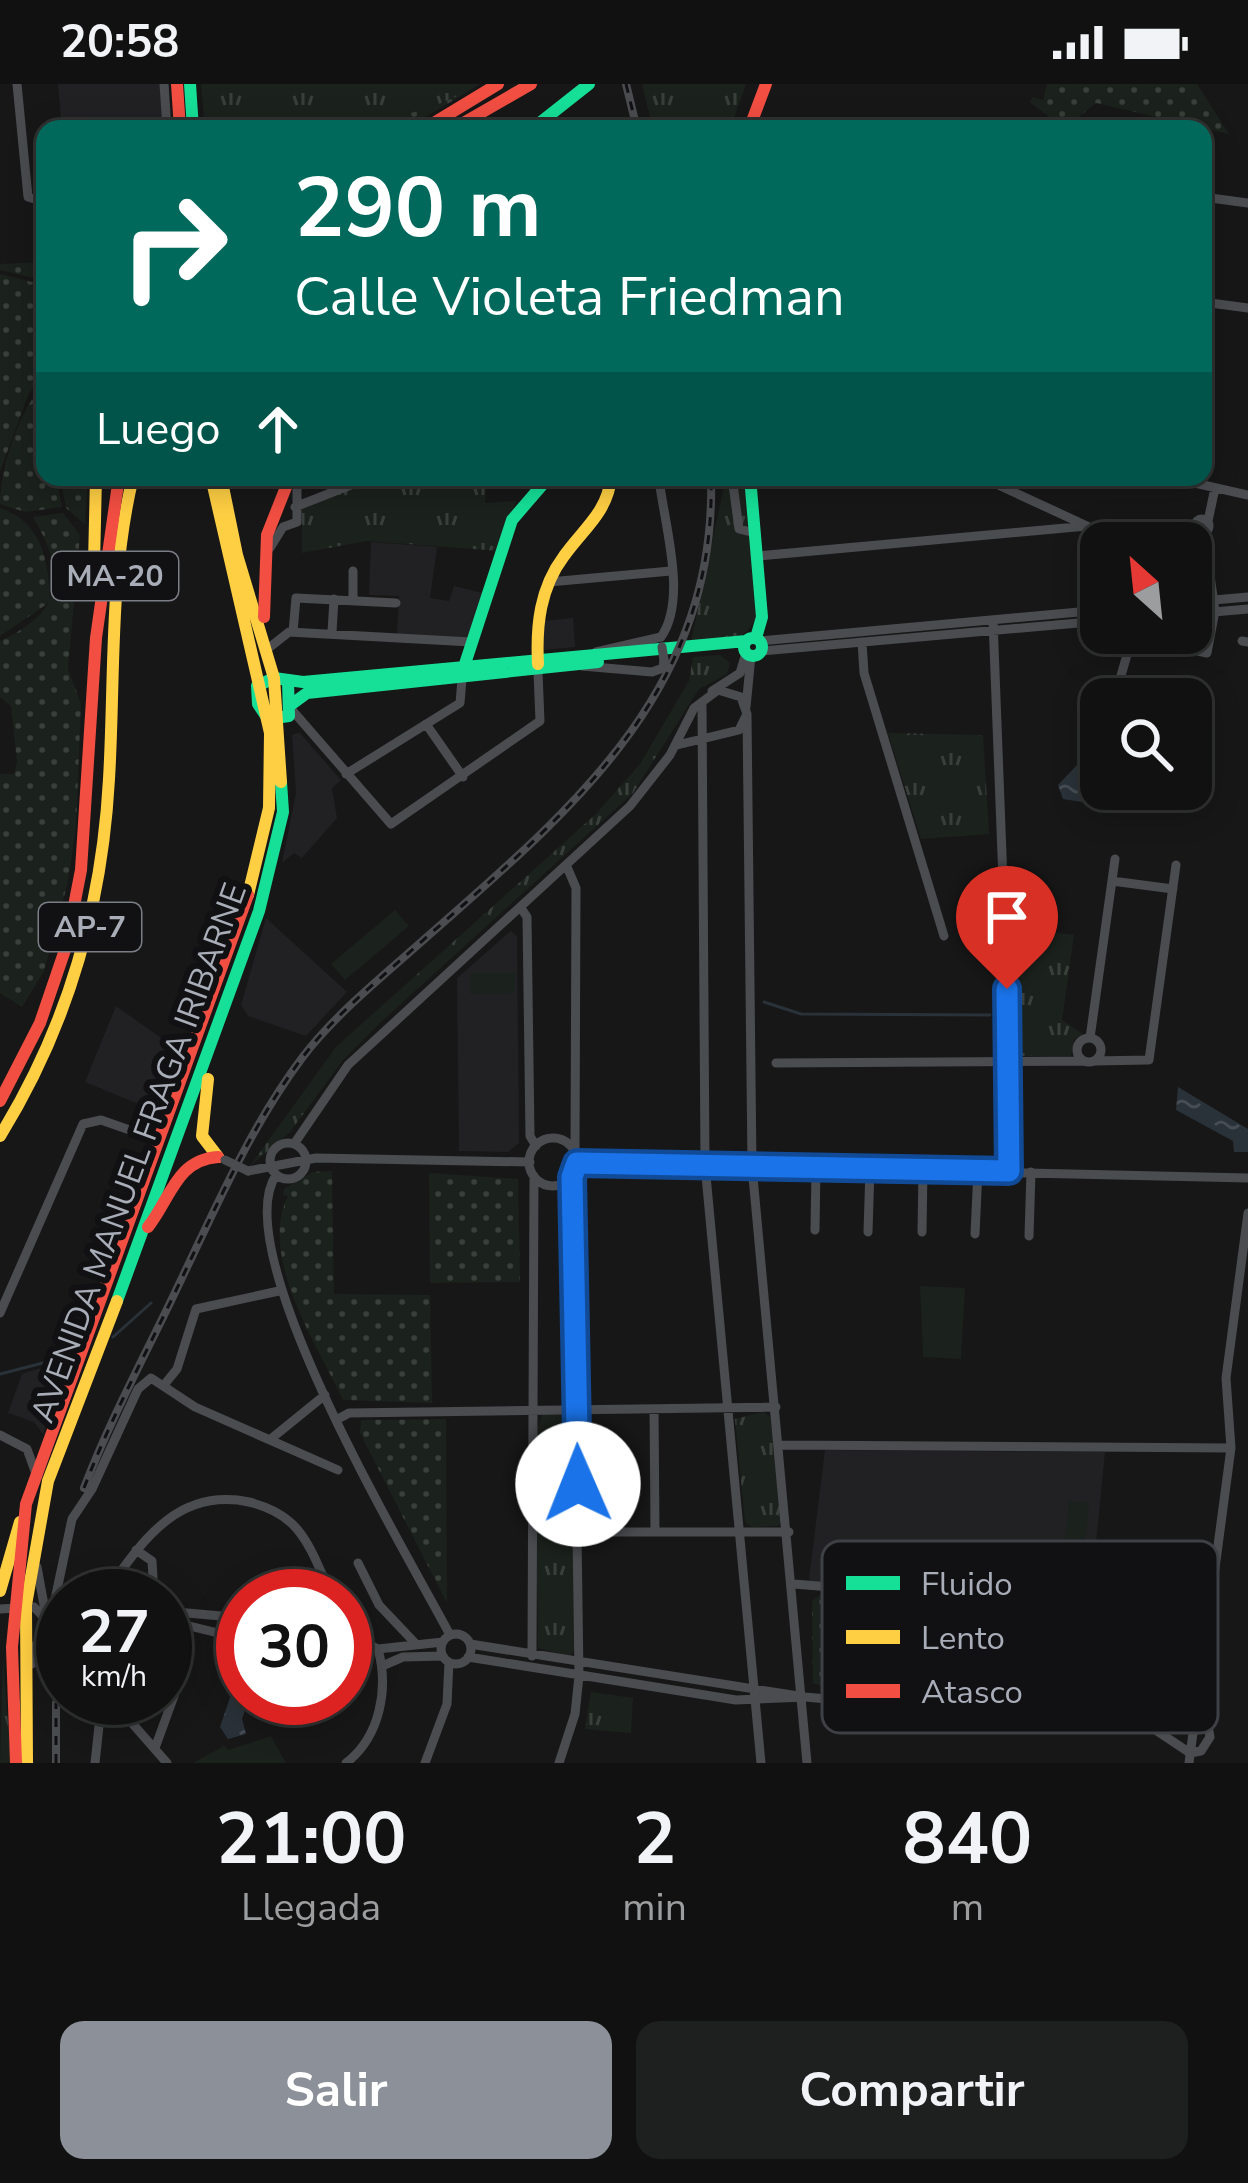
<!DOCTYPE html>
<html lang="es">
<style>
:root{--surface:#111;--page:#1e1f1f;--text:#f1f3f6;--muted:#9c9d9f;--line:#303131;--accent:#8c9099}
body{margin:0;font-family:"Nunito Sans",sans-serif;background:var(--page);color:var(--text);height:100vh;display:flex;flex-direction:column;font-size:45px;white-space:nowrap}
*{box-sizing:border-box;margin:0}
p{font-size:39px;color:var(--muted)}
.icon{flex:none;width:66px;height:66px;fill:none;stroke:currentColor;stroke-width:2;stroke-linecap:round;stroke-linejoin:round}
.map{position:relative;height:1679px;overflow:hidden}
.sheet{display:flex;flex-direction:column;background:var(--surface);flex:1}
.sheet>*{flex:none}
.banner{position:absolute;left:36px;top:36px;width:1176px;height:366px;border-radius:24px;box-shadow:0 6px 30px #0003,0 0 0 3px var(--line);background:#00695c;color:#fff;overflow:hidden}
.needle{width:78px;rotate:333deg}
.controls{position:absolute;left:1080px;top:438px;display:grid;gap:24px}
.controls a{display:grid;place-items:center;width:132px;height:132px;border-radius:24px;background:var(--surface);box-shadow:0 6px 30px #0003,0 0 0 3px var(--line);font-size:60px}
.speed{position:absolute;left:36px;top:1485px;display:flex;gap:24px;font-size:60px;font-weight:700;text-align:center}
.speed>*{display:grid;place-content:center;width:156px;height:156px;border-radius:50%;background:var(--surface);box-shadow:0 6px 30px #0003,0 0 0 3px var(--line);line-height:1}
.speed small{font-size:30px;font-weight:400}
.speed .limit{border:18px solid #d22;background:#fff;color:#111}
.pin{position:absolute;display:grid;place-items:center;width:102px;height:102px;color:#fff;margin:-123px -51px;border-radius:50% 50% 50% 0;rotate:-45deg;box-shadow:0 0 12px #0007}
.pin .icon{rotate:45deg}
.me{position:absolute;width:132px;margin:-66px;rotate:359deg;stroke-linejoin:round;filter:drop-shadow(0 0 9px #0008)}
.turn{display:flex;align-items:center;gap:42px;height:252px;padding:0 60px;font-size:54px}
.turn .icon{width:156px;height:156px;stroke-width:2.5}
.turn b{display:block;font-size:84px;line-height:102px}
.then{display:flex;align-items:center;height:114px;padding:0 60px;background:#0003;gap:24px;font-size:45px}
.eta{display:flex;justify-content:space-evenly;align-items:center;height:204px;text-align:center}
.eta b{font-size:72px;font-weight:700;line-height:84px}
.cta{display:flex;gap:24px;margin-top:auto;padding:24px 60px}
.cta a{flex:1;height:138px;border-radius:24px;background:var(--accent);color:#fff;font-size:48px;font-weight:700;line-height:138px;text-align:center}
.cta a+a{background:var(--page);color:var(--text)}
.status{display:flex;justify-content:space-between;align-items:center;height:84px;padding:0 60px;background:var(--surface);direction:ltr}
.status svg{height:33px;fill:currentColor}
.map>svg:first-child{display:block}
.built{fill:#212124}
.grass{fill:url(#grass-dots)}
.park{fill:url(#park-tufts)}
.pitch{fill:#1b211c}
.water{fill:url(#water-ripples)}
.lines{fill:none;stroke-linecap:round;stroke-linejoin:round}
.stream{stroke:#2a3239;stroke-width:3}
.street{stroke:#4b4c50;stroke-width:9}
.fast{stroke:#16e098;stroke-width:12}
.slow{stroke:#ffcf43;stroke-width:12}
.jam{stroke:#f24e42;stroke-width:12}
.rail-casing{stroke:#4b4c4f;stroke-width:8}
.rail{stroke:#111113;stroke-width:3;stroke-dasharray:9;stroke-linecap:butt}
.street-bridge{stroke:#4b4c50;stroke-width:9}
.route-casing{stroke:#114b97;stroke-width:30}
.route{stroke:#1a73e8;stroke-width:21}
.labels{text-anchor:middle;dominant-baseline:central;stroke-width:12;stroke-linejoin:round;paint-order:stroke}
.shield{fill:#111113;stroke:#7b7e86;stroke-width:3}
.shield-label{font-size:30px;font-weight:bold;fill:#a8adb8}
.street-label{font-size:33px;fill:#a8adb8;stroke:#111113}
.key{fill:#111113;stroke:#3e4045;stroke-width:3}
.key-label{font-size:33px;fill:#a8adb8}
</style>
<div class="status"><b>20:58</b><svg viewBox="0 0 49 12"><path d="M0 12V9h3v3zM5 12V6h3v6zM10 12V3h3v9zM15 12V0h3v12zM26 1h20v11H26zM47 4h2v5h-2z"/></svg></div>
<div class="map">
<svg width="1248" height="1679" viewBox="0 0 1248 1679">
<defs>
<pattern id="grass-dots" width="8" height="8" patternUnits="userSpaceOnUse" patternTransform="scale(3)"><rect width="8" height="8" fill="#1b211c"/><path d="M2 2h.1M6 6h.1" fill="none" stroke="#393f3b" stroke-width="1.8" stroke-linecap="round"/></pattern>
<pattern id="park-tufts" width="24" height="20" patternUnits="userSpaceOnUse" patternTransform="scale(3)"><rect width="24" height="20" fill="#1b211c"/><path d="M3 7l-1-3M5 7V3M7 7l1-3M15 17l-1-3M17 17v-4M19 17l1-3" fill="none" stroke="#393f3b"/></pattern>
<pattern id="water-ripples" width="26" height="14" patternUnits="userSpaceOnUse" patternTransform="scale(3)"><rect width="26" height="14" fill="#2a3239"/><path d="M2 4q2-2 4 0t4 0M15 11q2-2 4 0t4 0" fill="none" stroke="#464d54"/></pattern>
</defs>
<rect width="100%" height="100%" fill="#171717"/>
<path class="built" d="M58 0H160L163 45H62Z
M371 458 437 463 430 514 449 517 454 502 483 509 468 554 397 550 399 512 369 511Z
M573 534 575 563 544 566 542 537Z
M299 648 341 696 332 704 337 734 302 774 294 769 282 779 296 709 292 651Z
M266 834 347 908 306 952 248 932 241 921Z
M511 847 517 852 519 1059 508 1068 459 1067 457 894Z
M116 922 171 961 146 1023 85 998Z
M69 1275 43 1350 34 1338 8 1329 22 1290Z
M825 1366 1105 1368 1090 1519 813 1499 809 1495Z"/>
<path class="grass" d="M437 0H480L406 45H307Z
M1047 0H1197L1229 50 1096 19 1064 45 1030 18 1033 13 1043 16Z
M45 178V205L34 194 0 186V180Z
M0 190 32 198 45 210V292L29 309 0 387Z
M45 300V393H56L62 423 25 428 0 420C0 387 19 323 45 300Z
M60 393H88L85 440 66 424Z
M0 424C42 438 49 477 50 518L0 552Z
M63 429 80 451 68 585 81 620 76 743 68 798 44 887 22 923 0 909V690H14L17 678 11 622 0 613V557C63 528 68 492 33 433Z
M332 1087 334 1210 430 1211 432 1319 343 1316C316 1258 258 1173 288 1112L283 1111 284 1105 313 1088Z
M429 1089 518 1095 520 1198 430 1199Z
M446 1335 447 1519 360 1349 361 1336Z
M824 1508 846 1509 837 1607 813 1599 812 1517Z"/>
<path class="park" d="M201 0H480C398 49 298 45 205 45Z
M642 0H746L730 45H653Z
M379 393H486L485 419 516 417 499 467 367 457 302 469V423Z
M726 393H745L757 530C747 561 717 559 690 562Z
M1207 538 1201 562 1145 549H1191V539Z
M720 571 730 579 727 590 699 605 633 709 381 938 343 976 290 1048 250 1082 336 963 596 730 640 680 689 597 693 573Z
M888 649 983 651 989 750 921 755Z
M1013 844 1074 851 1062 936 1083 950 1074 956 1071 972H1018Z
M764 1328 770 1333 782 1436 778 1442 752 1443 745 1438 735 1335Z
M543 1330H566L574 1348 575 1566 569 1572 538 1564 535 1349Z
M3 1574 11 1679H0Z
M591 1608 633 1614 631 1649 585 1645Z"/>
<path class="pitch" d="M720 482H748L752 533H717L712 527Z
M395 826 409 842 345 896 331 880Z
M470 889H515V909L470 910Z
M920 1202 965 1204 961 1275 923 1273Z
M1069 1417 1089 1419 1085 1461 1065 1459Z
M271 1652 286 1679H193L224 1662 228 1666Z"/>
<path class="water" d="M1078 680V694L1086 703 1082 718 1063 715 1058 701Z
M1178 1003 1248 1045V1068H1234L1233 1057 1176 1026Z
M235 1599 243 1602V1614H249L242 1635 246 1650 228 1655 220 1643Z"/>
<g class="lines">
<path class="stream" d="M764 918 801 930 990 931
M113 1253 151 1219
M0 1290 62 1274"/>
<path class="street" d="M17 0 28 113 45 118
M164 0 167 45
M1203 113 1248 119
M1203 218 1248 224
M732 393 739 445 755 449
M981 393 1087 442 1106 459
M1168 393 1248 411
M659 395C664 439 688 515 661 553
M295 423 371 393
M1195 442a7 7 0 1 1 14 0a7 7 0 1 1-14 0Z
M1208 437 1215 404
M270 464 283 443 297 438V393
M758 472 1087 442
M549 498 671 487
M353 516V487
M1191 518 1248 513
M1191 530 1248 525
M993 536 1010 979 1008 1087
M293 548 296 514 396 519
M332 548 334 515
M1132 552 1207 569 1215 527 1204 449
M760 557 1101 526
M1242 557 1248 558
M862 558 864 589 944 852
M270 563 289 548 471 558
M761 567 1101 537
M596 568 661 553
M582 582 652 588 663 584 664 576
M1118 602 1133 550
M712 607 740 589 746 569
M702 619 705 1081 761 1679
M746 623 751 572
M292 626 391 740 540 637 538 588
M747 630 752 1082 807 1679
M426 640 463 693
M346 690 460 619 462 595
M567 783 576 804 575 1067
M1112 797 1173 805
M521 824 527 833 530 1052 536 1062
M1090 954 1115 775
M1077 966a12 12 0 1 1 24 0a12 12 0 1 1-24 0Z
M1094 977 1149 976 1176 781
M776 979 1084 977
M529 1078a24 24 0 1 1 48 0a24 24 0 1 1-48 0Z
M270 1077a18 18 0 1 1 36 0a18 18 0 1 1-36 0Z
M294 1060 348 981 630 722 670 671 694 624 718 606 741 613 747 630 739 646 677 661
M577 1079 1248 1094
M248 1087 316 1074 530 1078
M276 1091C225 1168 408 1471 450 1551
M815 1146 816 1083
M868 1148 870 1084
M922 1148 923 1085
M975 1150 978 1086
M1029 1152 1031 1088
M0 1229 83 1040 101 1036 144 1051
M164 1301 177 1285 196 1225 279 1207
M654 1325 655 1447
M338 1335 349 1329 776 1323
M0 1351 27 1365 35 1387
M272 1354 325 1311
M781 1361 1231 1364
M579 1448H789
M136 1466 152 1477 154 1512
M358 1479 379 1521 416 1560
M37 1483 47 1537
M794 1500 1062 1522 1209 1527
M103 1512C141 1459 176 1403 249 1418 266 1422 285 1431 297 1445 313 1464 321 1490 332 1512
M0 1525 34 1523 63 1554
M165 1527 221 1532 229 1540 222 1550 165 1536
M345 1539 356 1554 378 1565C389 1605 380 1653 346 1679
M441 1565a15 15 0 1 1 30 0a15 15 0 1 1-30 0Z
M470 1560 805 1613 1152 1644 1195 1635
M33 1562 63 1569
M378 1565 443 1558
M532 1572 534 1092
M468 1573 736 1616 805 1613
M32 1580 53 1525 72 1435 92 1405 138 1305 151 1294 195 1323 338 1386
M382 1582 403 1573 443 1572
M110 1614 167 1679
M1157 1647 1190 1669
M155 1664 182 1590 165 1578
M1190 1669 1201 1667 1210 1653 1208 1642 1195 1635
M95 1679 102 1614
M425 1679 447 1620 449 1578
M559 1679 575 1630 579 1592 572 1093
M1189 1679 1231 1364 1226 1294 1248 1129"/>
<path class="fast" d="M190 0 193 45
M532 45 589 0
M750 393 762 533 756 554
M744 563a9 9 0 1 1 18 0a9 9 0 1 1-18 0Z
M463 586 512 436 549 393
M288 597 289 632 268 635 258 620 257 602 274 594 303 598 746 557
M292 620 307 609 598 578
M117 1217 259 827 283 728 281 698"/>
<path class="slow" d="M211 393 270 649 269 724 248 811
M221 393 237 471 274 594 281 698
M94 480 96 393
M538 580C536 541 540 504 564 472 583 445 608 428 611 393
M208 995 202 1052 218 1073
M0 1052C68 942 102 824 109 695 115 593 109 493 133 393
M0 1507 20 1438
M27 1679 26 1521 48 1397 117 1217"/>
<path class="jam" d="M177 0 180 45
M424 45 498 0
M453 45 531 0
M749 45 766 0
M264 533 267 451 290 393
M0 1017 40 939 66 863 81 786 96 554 119 393
M148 1143C171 1114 176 1076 218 1073
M16 1679 12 1563 26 1420 248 811"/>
<g class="rail-casing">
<path id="rail" d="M626 0 637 45
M84 1404C111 1333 148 1266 180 1198 217 1121 251 1042 302 974 333 933 374 900 412 866 561 734 717 614 711 393
M56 1679V1619"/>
</g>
<use href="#rail" class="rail"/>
<path class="street-bridge" d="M662 563 664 576
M225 1076 248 1087"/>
</g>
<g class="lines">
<g class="route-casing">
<path id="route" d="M578 1400 572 1093 577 1079 1009 1087 1007 905"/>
</g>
<use href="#route" class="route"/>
</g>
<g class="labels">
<g class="shield">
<rect x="52" y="468" width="126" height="48" rx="9"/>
<rect x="39" y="819" width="102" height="48" rx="9"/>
</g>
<g class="shield-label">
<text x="115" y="492">MA-20</text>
<text x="90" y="843">AP-7</text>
</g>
<g class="street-label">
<text transform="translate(139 1069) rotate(-70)">AVENIDA MANUEL FRAGA IRIBARNE</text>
</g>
</g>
<rect x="822" y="1457" width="396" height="192" rx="18" class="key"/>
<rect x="846" y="1492" width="54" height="14" fill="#16e098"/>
<rect x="846" y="1546" width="54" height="14" fill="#ffcf43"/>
<rect x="846" y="1600" width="54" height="14" fill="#f24e42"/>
<g class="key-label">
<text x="921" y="1511">Fluido</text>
<text x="921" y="1565">Lento</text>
<text x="921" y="1619">Atasco</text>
</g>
</svg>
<div class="controls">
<a><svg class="needle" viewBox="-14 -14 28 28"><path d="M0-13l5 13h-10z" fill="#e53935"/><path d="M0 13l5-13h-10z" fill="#9c9d9f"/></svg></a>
<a><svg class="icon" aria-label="search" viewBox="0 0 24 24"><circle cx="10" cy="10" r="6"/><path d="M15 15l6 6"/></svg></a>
</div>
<div class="speed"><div>27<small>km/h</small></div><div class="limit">30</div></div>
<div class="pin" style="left:1007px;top:905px;background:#d93025"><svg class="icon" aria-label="arrive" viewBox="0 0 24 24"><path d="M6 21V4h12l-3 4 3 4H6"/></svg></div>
<svg class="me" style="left:578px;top:1400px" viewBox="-20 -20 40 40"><circle r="19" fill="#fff"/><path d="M0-13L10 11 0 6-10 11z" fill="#1a73e8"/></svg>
<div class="banner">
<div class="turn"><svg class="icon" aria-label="right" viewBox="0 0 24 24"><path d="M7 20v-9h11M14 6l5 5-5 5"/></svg><div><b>290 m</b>Calle Violeta Friedman</div></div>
<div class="then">Luego<svg class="icon" aria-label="ahead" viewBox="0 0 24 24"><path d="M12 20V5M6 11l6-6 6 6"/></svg></div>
</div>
</div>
<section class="sheet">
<div class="eta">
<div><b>21:00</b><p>Llegada</p></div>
<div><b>2</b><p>min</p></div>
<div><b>840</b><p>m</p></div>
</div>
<div class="cta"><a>Salir</a><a>Compartir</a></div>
</section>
